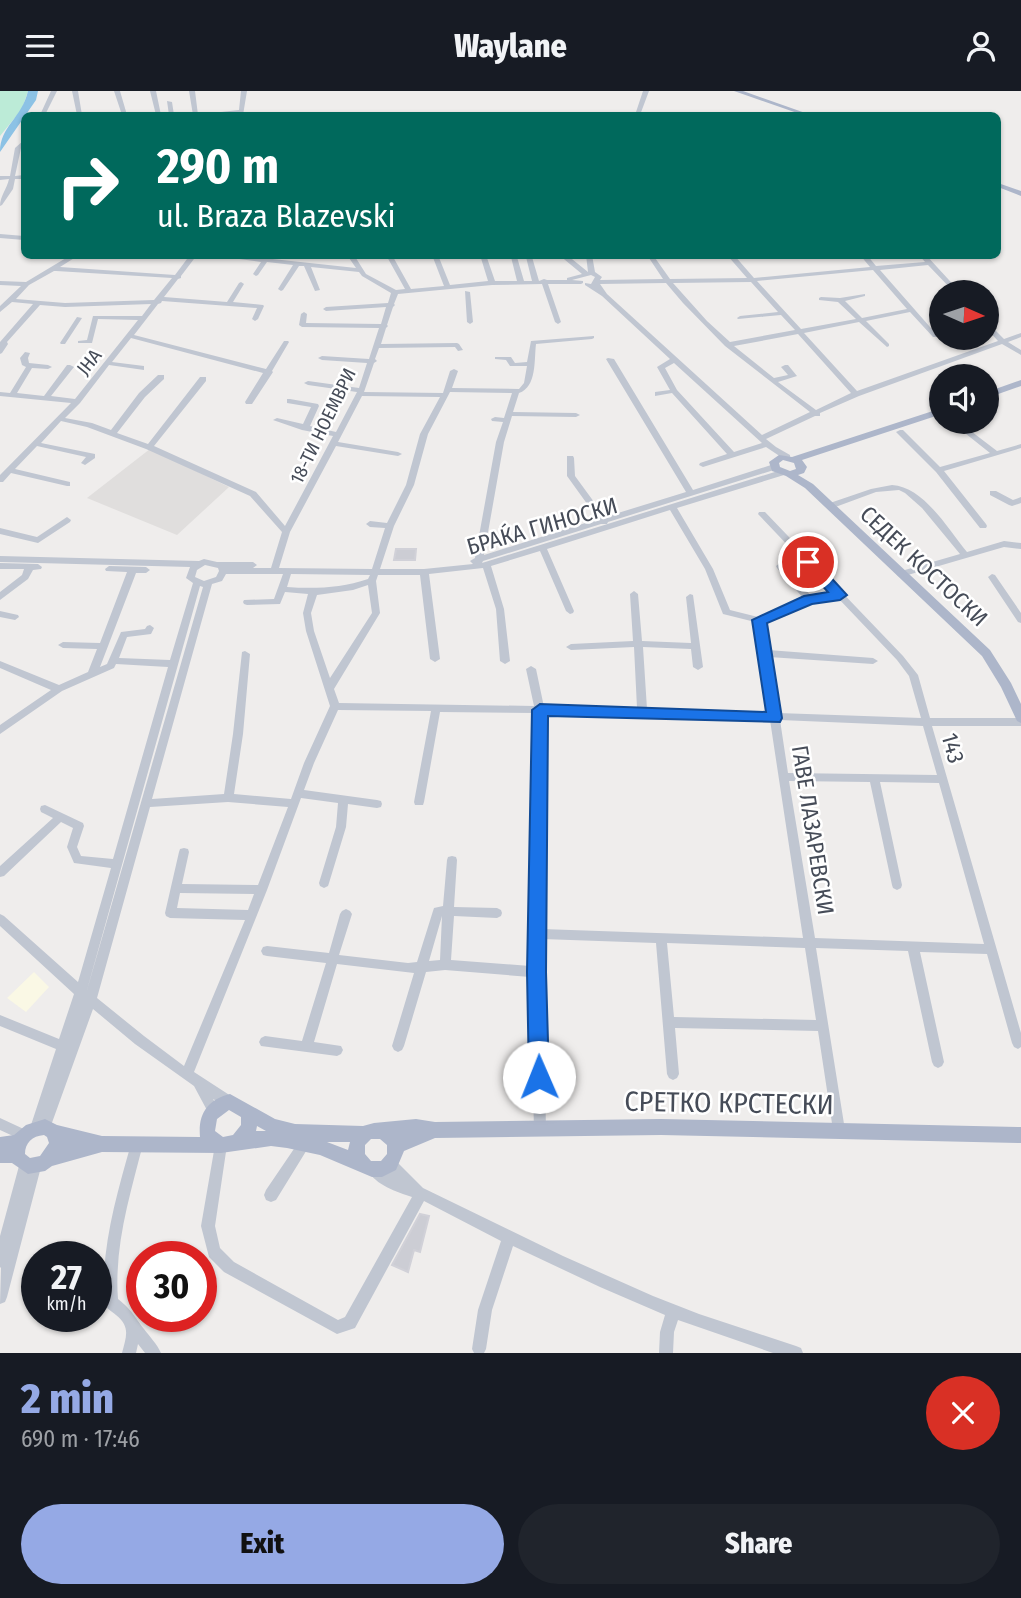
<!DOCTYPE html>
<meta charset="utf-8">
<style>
:root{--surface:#171b24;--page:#20242c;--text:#f1f3f6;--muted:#9ea1a6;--accent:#95a9e5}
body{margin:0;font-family:"Fira Sans Condensed",sans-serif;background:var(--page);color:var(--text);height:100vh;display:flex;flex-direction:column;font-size:26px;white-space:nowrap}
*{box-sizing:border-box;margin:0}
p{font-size:23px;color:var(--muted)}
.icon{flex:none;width:38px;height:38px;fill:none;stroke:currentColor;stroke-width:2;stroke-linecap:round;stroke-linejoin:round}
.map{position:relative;height:1262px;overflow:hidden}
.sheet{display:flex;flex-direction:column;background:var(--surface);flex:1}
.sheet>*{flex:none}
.top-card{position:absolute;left:21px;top:21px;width:980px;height:147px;border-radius:10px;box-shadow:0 2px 5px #0004;background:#00695c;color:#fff;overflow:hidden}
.needle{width:46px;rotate:93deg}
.controls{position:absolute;left:929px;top:189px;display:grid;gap:14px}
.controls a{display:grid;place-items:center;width:70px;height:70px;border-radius:50%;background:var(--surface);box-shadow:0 2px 5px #0004;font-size:35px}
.speed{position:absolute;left:21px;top:1150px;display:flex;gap:14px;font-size:35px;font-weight:700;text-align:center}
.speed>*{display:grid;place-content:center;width:91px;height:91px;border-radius:50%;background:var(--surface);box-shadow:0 2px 5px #0004;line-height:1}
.speed small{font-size:18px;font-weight:400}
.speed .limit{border:10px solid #d22;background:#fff;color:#111}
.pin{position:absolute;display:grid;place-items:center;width:60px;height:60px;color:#fff;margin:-30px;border:4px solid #fff;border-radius:50%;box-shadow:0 2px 7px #0007}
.me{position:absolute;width:77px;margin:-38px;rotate:359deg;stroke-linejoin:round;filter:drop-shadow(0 0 5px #0008)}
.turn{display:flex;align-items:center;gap:24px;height:147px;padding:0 21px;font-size:32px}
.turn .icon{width:91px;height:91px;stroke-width:2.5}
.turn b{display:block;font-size:49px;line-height:60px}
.round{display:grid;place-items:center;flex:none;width:74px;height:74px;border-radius:37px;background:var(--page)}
.head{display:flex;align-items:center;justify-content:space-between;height:119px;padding:0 21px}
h1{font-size:42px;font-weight:800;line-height:52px;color:var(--accent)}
.button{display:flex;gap:14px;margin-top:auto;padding:14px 21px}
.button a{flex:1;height:80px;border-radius:42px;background:var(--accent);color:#111;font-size:28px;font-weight:800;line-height:80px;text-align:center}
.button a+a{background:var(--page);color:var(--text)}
header{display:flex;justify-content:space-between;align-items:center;height:91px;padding:0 21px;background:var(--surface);font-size:32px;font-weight:800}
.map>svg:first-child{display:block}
.commercial{fill:#faf8e5}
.education{fill:#e0dedd}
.green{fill:#bcebd7}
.water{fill:#8cc2e5}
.building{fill:#cccdd4;stroke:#d1d1d8;stroke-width:2}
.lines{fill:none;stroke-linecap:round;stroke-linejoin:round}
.minor{fill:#c0c6d1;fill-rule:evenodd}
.major{fill:#adb6ca;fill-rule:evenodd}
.route{fill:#1a73e8;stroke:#114b97;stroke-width:2}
.labels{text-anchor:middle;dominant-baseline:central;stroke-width:5;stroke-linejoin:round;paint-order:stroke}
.far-street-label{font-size:19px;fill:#464c58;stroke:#fff}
.street-label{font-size:23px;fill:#464c58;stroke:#fff}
.near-street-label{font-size:28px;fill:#464c58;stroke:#fff}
</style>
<header><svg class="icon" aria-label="menu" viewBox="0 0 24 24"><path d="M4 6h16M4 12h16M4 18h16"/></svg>Waylane<svg class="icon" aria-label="person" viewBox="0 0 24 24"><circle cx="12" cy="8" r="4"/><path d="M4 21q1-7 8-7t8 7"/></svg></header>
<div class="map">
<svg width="1021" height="1262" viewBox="0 0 1021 1262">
<rect width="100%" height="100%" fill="#efedec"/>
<path class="commercial" d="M34 881 49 896 26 921 7 907Z"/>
<path class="education" d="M150 358 229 396 177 444 87 407Z"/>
<path class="green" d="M0 0H28L22 18 0 45Z"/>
<path class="water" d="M28 0H38L36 9 0 61C0 35 22 27 28 0Z"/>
<path class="building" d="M396 458H416L415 469H394Z
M420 1123 429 1125 420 1161 414 1159 408 1181 392 1174Z"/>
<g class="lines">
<path class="minor" d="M51 0H57L45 24H40Z
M72 0H78L82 24H77Z
M114 0H120L127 24H122Z
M150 0H156L161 24H156Z
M189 0H195L198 24H193Z
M241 0H247L243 24H239V22L210 24 212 22 239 19Z
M643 0H649L640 24H635Z
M167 10 172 11 174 24H169Z
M24 49V54L21 57 15 85 24 84V88H15L13 98 2 114 0 115C0 105 7 98 9 88L0 89V85H10L15 57Z
M0 143 24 145V149L0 147Z
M71 164H79L60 176 175 184 190 164H197L181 185V187L178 188 164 206 227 211 239 192 241 191 244 193 233 211 263 214 264 215 258 228 255 230 252 228 257 217 162 210 161 212 158 213 134 244 266 278 284 250H288L289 251 272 280 273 281 252 313H246L245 311 263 282 131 247 112 271 144 275V279L109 274 80 312 65 327 92 332 111 339 139 302 158 284H164V288L145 306 117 342 148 353 200 286H206V290L154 355 256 401 285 435 333 345 302 339 273 329 277 327 303 333 311 316 287 312V308H290L318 313 319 315 310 335 336 341 357 301 308 294 304 292 308 290 359 297 367 272 322 269 318 267 322 265 369 268 379 237 302 236 299 234 301 223 304 221 307 223 306 232 381 233 386 216 326 220 323 218 326 216 388 212 391 202 362 185 359 181 311 176 320 199 315 200 304 175H299L283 199 281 200 278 198 293 174 267 171 258 184 256 185 253 183 261 171 210 164H236L356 177 347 164H354L366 183 396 199 405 198 386 164H392L411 198 444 195 432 164H438L450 194 488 190 480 164H486L495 190H517L511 166 512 164 517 166 524 190H532L526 166 527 164 532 166 539 190 544 188 547 189H567V187L582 183 559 164H567L588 181 586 164H592L595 181 602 186 600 189 663 188 647 164H653L670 188 747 187 727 164H734L754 187 870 176 860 164H867L876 175 925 171 919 164H926L960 201H954L928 174 880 179 937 244V246H933L910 221 866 230 889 253V255L887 256 859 231 804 242 857 300 998 250 987 238V232L989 233 1004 248 1021 242V246L1008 251 1021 259V264L1002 253 859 305 820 322V325H815L766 348 776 356 790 364V368H784L766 356 703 376 699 374 700 372 727 363 672 302 655 305V301L670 299 657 276 670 268 602 205 585 194V192L591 193 595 186 591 184 572 189 583 190V192L581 193H548L561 231 558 233 555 231 542 193 492 194 398 203 394 213 395 214 393 216 387 234 388 235 386 237 381 253 457 252 459 253 463 259 458 260 455 256 379 257 375 268 377 270 374 272 364 301 443 302 450 280 454 278 458 280 452 297 519 298 524 292 527 275H510L506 269 495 268V266H511L515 272 527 271 531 250 594 245V247L592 248 536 253C534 269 537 296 519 302L513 321 576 322 580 324 576 326 512 325 504 351 484 464 598 428 567 385V365H573L574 367 575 385 605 426 686 401 606 268 608 267 614 268 693 399 771 374H774L778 376 777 378 608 431 607 433H601L483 470 482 472 778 380H784V384L677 417 713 478 730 519 758 526 804 508 777 477 776 475 780 472 783 473 812 506 833 502 758 423 759 421H765L903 565 918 584 930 627H1021V635H932L1021 942V956L1018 958 1014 956 1012 952 987 863 920 861 944 971 942 975 938 977 934 975 932 971 908 860 816 857 845 1039 843 1043 839 1045 835 1043 833 1039 818 940 675 937 679 983 677 987 673 989 669 987 667 983 656 852 542 848 546 1038 544 1042 540 1044 536 1042 534 1038 530 886 445 879 426 881 404 955 402 959 398 961 394 959 392 955 414 882 337 873 314 951 341 955 343 959 341 963 337 965 261 955 259 951 261 947 265 945 302 950 326 872 267 865 263 864 261 860 263 856 267 855 329 862 340 823 342 820 346 818 350 820 352 823 339 864 408 872 417 871 433 820 434 817 443 815 447 769 448 766 452 765 456 766 457 769 454 816 497 817 501 819 502 822 501 825 497 827 454 825 451 869 530 875 535 622 440 621 424 711 423 714H415L414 711 431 620 338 619 314 672 304 699 377 709 381 710 382 713 381 716 377 717 348 713 346 736 329 792 328 795 324 797 320 795 319 792 336 736 338 712 301 707 267 799 194 981 234 1007 236 1011 234 1015 230 1017 213 1008 219 1019 217 1023 213 1025 209 1023 194 995 135 953 93 918 49 1040 45 1042 41 1040 36 1043 32 1041 30 1037 56 958 0 935V924L59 948 74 903 0 835V823L4 825 78 891 111 777 74 772 67 756 73 737 61 731 4 785 0 786V775L53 727 41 721 40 718 41 715 45 714 83 732 84 735 77 756 81 765 113 768 168 576 116 573 114 577 62 600 0 643V634L51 599 0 577V570L59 594 88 581 97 558 63 557 58 554 63 551 100 552 127 481 106 480 105 478 109 475 146 476 150 479 146 482H136L100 576 107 573 121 541 145 538 147 535 150 534 154 537 151 543 127 546 119 567 170 569 193 492 186 487 190 476 0 471V465L199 470 204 468 217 471H253L257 474 253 477H227H271L282 441 250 405 146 358 87 336 61 330 41 352 95 363V367L85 374 81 372 86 366 37 355 15 378 70 391V395H67L11 382 3 391H0V384L71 312 0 305V301L10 302 26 276 22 274 20 267 25 261 30 262 28 267 29 272 48 274 52 276 48 278 32 277 17 302 44 305 67 274H70L74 276 51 305 75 308 138 229 98 228 92 252H78V250L87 249 93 225H142L151 213 65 216 40 214 7 251 8 253 2 262 0 263V251L33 213 12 211 0 221V215L21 195 0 194V190L26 191ZM873 179 907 218 862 227 845 210 865 205V203L840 207 821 206 819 207V209L838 211 856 228 801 238 757 190ZM54 180H56L172 187 154 209 65 212 16 208 29 194ZM751 191 778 221 740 225 737 227 738 228 781 224 795 239 730 251 707 230 673 192ZM666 192 683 212 725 255 810 321 762 344 607 203 600 193ZM798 243 851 302 816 319 778 291 797 285 788 274H785L781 276 788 284 774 287 734 255ZM674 272 762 352 734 361 677 299 665 277ZM450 301 512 302 504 327 495 326 491 328 492 330 503 331 496 351 475 467 470 470 473 473 424 478H380L394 435 414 394 428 343ZM362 305 440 306 420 343 406 394 387 432 370 430 366 433 370 436 385 437 372 478 279 477 290 441 336 355 398 365 402 363 398 361 338 351ZM670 419 705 478 723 523 755 531 769 622 647 618 643 556 691 558 693 576 698 579 703 576 693 504 690 503 686 506 691 552 642 550 638 503 634 500 630 503 633 550 571 553 566 556 571 559 634 556 637 617 544 616 536 578 531 575 526 578 534 615 339 612 334 598 380 522 376 490 378 484H420L430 568 435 571 440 568 429 483 483 477 496 518 500 570 505 573 510 570 504 518 491 475 540 460 566 520 570 523 573 522 574 520 547 458ZM205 474 218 477 219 480 216 486 204 490 195 486 197 479ZM226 483H283L274 508 244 509 243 511 244 513 247 514 280 513 285 501 308 503 303 522 306 540 330 615 304 672 291 708 234 703 243 643 250 563 245 560 242 561 233 643 224 703 152 708 212 493 222 490ZM291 483 370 484 368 488C341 497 315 498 287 496ZM368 494 372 522 330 587 314 540 311 522 317 504 353 499ZM200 495 203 496 87 899ZM838 507 897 569 909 585 921 627 778 622 769 566 873 573 878 570 873 567 768 559 764 531 811 512ZM545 623 770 629 803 847 542 838ZM780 629 923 635 937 684 788 682ZM789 690 870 691 892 794 893 797 897 799 901 797 902 794 880 691 939 692 984 853 815 847ZM228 711 288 716 258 794 182 793 189 761 188 758 184 757 180 758 179 761 165 822 166 825 170 827 245 829 184 975 144 945 97 907 150 716ZM180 802 254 803 248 819 177 817ZM442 825 440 869 429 870ZM667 852 805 857 816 929 674 926Z
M465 200 470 201 473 231 470 233 467 231Z
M77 226 82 227 65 253H61L60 252Z
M951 331H959L997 360 1021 353V357L944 380 986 433 987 435 986 437H980L936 381 896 341 900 339H903L940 376 990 362Z
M892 394C924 396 948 438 967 461L1004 450 1021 452V458L1004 456 901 486 898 485 897 483 898 481 960 463 922 417 905 402 899 399 876 401 830 418 826 415 827 413 871 398Z
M990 400H996L1013 409 1021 406V412L1012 415 1009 414 990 404Z
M67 426 71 429 70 431 38 452 0 443V437L37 446Z
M0 472 38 473 42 476 41 478 33 479 28 488 0 509V501L22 484 24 478H0Z
M992 483 995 484 1021 522V532L1018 531 988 486Z
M0 520 18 524 19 526 15 529 0 526Z
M0 1027 28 1040 30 1044 28 1048 24 1050 0 1039Z
M137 1047 141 1049 143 1053C130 1104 114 1155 118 1208 132 1219 134 1225 144 1238 150 1246 157 1253 161 1262H145L138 1253 136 1262H122C126 1246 131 1236 116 1224 111 1220 107 1218 104 1212 101 1157 116 1106 131 1053L133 1049Z
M304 1047 308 1049 310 1053 308 1057 276 1109 271 1111 266 1109 264 1104 266 1099 300 1049Z
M221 1048 225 1050 227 1054 215 1135 220 1157 234 1171 338 1229 345 1226 412 1106C397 1101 375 1094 368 1079L369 1074 374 1073 389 1081 383 1073 384 1068 389 1067 394 1068 423 1097 563 1165 653 1205 699 1223 796 1255 801 1257 803 1262H773L678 1229 674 1241 673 1262H659L660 1241 665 1224 600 1196 513 1155 492 1219 486 1258 484 1262H474L472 1258 478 1219 501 1150 424 1110 355 1237 337 1243 224 1181 209 1166 201 1135 215 1054 217 1050Z
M25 1069 30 1072 35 1070 40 1071 41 1076 7 1206 5 1211 0 1213 1 1176 0 1177V1145L19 1075 20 1070Z"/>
<path class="major" d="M734 0H743L811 24H803Z
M998 92 1021 100V105L998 96Z
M1021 289V295L987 307V301Z
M942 317V323L802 369 807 376 804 382 798 384 813 393 990 559 1011 592 1021 613V632L1017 630 1001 596 982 565 805 397 786 385 772 380 769 371 779 364 792 366ZM783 369 794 372 796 378 790 380 780 376 779 372Z
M230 1003 275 1028 295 1033 363 1035 374 1032 416 1028 435 1031 661 1028 1021 1036V1052L661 1044 435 1047 404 1060 396 1079 382 1086H372L320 1064 287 1057 271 1055 221 1062 102 1061 52 1075 45 1080 28 1083 12 1072H0V1046L14 1044 26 1034 45 1028 57 1034 102 1045 200 1046C198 1023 207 1009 230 1003ZM229 1019 241 1026V1034L233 1044 223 1046 215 1040 217 1028ZM257 1035 266 1040H256ZM44 1044 47 1046 49 1052 40 1065 30 1067 25 1063C25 1052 32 1045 44 1044ZM371 1048H380L387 1054V1063L381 1070H371L365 1063V1054ZM327 1051H350L348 1059Z"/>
</g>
<path class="route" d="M808 466 813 467 847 504 840 509 812 513 767 532 782 627 780 631 548 625 546 881 549 986 546 993 539 995 532 993 529 986 527 881 532 619 540 613 766 621 752 529 804 505 828 501 801 471Z"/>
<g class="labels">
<g class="far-street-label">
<text transform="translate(89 271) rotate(-51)">ЈНА</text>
<text transform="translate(323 335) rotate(-64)">18-ТИ НОЕМВРИ</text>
</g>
<g class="street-label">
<text transform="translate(542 435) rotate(-16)">БРАЌА ГИНОСКИ</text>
<text transform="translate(924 475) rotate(43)">СЕДЕК КОСТОСКИ</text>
<text transform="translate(953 657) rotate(74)">143</text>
<text transform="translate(813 739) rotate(81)">ГАВЕ ЛАЗАРЕВСКИ</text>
</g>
<g class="near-street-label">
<text transform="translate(729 1012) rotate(1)">СРЕТКО КРСТЕСКИ</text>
</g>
</g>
</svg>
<div class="controls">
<a><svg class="needle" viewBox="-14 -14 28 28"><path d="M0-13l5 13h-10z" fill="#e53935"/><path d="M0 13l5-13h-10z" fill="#9ea1a6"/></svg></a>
<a><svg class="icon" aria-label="sound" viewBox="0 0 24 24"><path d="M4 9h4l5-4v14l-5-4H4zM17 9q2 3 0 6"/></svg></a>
</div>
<div class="speed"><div>27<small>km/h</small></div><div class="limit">30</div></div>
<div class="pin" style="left:808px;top:471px;background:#d93025"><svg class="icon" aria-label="arrive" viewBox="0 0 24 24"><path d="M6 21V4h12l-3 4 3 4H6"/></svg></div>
<svg class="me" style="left:539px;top:986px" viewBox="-20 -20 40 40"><circle r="19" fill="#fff"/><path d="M0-13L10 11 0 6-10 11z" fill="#1a73e8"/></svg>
<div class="top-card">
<div class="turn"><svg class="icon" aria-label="right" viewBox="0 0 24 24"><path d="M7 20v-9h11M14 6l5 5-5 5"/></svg><div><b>290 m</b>ul. Braza Blazevski</div></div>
</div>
</div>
<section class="sheet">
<div class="head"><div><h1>2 min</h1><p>690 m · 17:46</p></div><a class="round" style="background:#d93025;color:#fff"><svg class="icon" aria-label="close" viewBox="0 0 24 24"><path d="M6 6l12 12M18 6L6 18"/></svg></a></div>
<div class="button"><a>Exit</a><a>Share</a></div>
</section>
